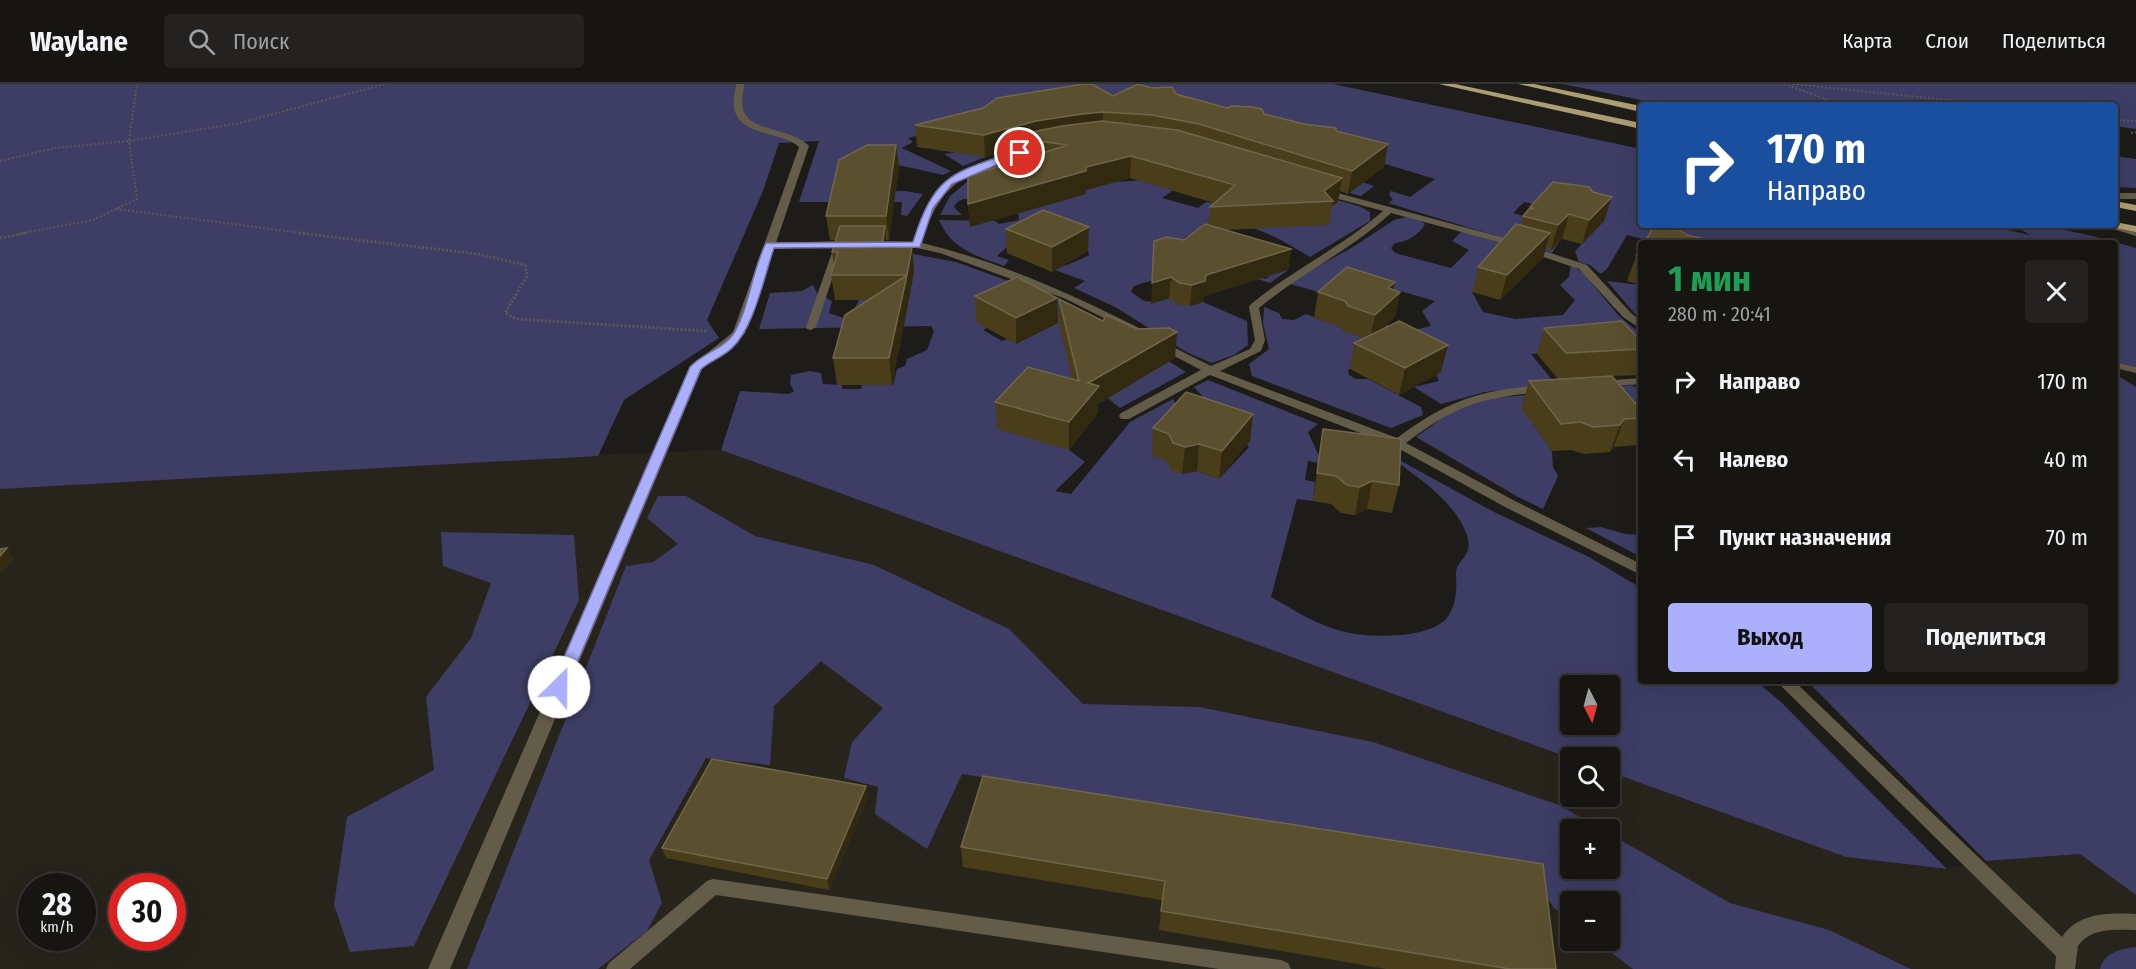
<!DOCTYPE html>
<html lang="ru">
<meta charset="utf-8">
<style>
:root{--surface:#161512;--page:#232220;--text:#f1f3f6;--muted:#9e9f9f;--line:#353432;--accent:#acaffb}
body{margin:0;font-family:"Fira Sans Condensed",sans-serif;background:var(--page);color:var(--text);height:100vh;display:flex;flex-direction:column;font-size:22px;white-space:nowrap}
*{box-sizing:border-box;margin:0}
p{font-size:20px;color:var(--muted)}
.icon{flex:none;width:33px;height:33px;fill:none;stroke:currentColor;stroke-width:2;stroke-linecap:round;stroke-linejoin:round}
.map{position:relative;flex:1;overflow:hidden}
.details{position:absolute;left:1638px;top:156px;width:480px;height:444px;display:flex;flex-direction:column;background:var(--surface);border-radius:6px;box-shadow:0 6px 24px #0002,0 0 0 2px var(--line)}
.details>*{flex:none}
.hud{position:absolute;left:1638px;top:18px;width:480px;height:126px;border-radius:6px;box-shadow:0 6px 24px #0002,0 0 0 2px var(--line);background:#1a4fa0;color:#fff;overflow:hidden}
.needle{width:39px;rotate:174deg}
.fabs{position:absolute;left:1560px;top:591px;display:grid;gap:12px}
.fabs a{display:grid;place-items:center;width:60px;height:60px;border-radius:6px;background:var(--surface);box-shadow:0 6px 24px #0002,0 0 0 2px var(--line);font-size:30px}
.speed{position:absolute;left:18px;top:789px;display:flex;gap:12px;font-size:30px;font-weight:700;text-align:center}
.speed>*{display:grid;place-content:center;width:78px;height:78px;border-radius:50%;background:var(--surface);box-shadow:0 6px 24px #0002,0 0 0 2px var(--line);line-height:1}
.speed small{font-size:15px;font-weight:400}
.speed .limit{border:9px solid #d22;background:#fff;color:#111}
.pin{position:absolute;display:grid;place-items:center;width:51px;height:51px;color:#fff;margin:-26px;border:3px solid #fff;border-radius:50%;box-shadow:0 2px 6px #0007}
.me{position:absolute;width:66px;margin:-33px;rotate:23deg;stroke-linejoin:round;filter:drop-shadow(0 0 4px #0008)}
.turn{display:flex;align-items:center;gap:21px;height:126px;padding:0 30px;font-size:27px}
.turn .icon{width:78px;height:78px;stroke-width:2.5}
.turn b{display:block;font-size:42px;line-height:51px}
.round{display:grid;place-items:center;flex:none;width:63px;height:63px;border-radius:6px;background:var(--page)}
.overview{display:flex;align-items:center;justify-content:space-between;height:102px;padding:0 30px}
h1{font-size:36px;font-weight:700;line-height:45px;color:#1e9e55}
.action{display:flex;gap:12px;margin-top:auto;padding:12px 30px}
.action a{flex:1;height:69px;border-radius:6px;background:var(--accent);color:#111;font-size:24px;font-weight:700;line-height:69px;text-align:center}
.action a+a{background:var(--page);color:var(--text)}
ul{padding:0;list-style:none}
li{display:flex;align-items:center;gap:18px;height:78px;padding:0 30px}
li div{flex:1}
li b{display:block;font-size:22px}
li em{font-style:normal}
header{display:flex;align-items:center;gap:36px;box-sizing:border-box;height:84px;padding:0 30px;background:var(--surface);border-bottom:2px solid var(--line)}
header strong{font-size:28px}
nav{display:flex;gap:33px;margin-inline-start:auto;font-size:21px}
.search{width:420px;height:54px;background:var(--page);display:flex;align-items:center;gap:15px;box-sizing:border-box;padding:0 21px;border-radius:6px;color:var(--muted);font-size:22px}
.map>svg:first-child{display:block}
.built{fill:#27241b;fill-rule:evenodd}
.green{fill:#3d3d66;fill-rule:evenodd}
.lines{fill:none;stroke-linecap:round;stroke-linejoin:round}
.path-far1{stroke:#5a5956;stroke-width:2;stroke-dasharray:2 2;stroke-linecap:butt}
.path{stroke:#5a5956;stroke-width:3;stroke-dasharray:2 2;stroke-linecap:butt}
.lane{fill:#635c48;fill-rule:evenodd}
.street{fill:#635c48;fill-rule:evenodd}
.primary{fill:#ac9d73;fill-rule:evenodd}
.wall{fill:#4a3e1a}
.shaded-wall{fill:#312910}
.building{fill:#5a502f;stroke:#70674b;stroke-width:1.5}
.route{fill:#acaffb;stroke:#7072a3;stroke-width:1.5}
</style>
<header>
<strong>Waylane</strong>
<div class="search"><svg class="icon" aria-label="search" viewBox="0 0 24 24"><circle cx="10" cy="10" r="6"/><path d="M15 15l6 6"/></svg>Поиск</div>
<nav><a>Карта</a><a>Слои</a><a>Поделиться</a></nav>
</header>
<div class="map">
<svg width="2136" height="885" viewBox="0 0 2136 885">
<rect width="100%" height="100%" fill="#1d1c18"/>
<path class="built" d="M721 366 1570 674V712H1610V688L1846 773 1946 785 1986 777 2080 770 2136 811V885H0V392ZM1570 746H1610V784H1570ZM32 802H82V854H32ZM122 802H172V854H122ZM1570 818H1610V856H1570Z"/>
<path class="green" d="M0 0H1333L1641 65V141H1985L2030 151 2015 142C2043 137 2106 156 2136 164V283L2115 278V159H1659L1627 151 1607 185 1601 190 1590 181 1579 178 1575 167 1604 137 1524 118 1513 129 1530 134 1537 152 1559 158 1552 169 1388 119 1393 116 1389 110 1391 107 1410 113 1435 95 1385 80 1359 97 1374 102 1361 112 1324 102 1172 26 993 70 963 82 944 70 964 67 941 46 908 54 913 58 902 64 951 87 943 91 885 78 833 96 834 108 905 107 923 110 907 132 901 131 902 118H799L819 57 779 59 763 107 707 236 719 254 624 316 598 372 0 405Z
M1563 0H2136V45L2115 42V21H1665Z
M2115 72 2136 75V104L2115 103Z
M1214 78 1162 114 1198 124 1206 118 1321 131 1337 116 1359 122 1370 128V137L1310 173C1268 148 1230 124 1185 154L1190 172 1266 195 1279 183 1287 187 1270 199 1188 173 1166 192 1134 202 1131 208 1144 217 1156 218 1169 214 1190 222 1203 218 1247 237 1248 261 1234 271 1212 279 1186 268 1117 224 1074 204 1085 197 1055 186C1067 180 1079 177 1089 171L1088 167 1009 161 997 172 1009 176 1004 182C976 172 951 165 939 136L995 137 999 140 1019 136 1018 129C1003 124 963 103 954 123L962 131H940L950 112 972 94 1086 106 1114 98 1144 96Z
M1406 133 1419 135 1425 140C1419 151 1407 158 1395 159L1391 164 1395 169 1451 184 1469 166 1452 157 1462 147 1534 169 1472 208 1483 228 1515 235 1563 231 1575 216 1560 201 1569 193 1571 180 1584 190 1619 232 1641 250V293L1631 283 1542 269 1531 270 1556 301 1485 308 1441 320 1414 303 1439 297 1436 290 1355 282 1348 286 1349 291 1356 295H1368L1421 323 1423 331 1391 344 1252 292 1249 280 1269 265 1263 239 1264 223 1279 229 1282 235 1294 236 1306 230 1341 243 1387 241 1401 249 1431 242 1422 227 1435 217 1393 205 1337 195 1318 208 1287 199 1353 163 1394 136Z
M898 167 956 178 1022 202 977 238 987 244 983 246 1002 257 1007 255 1017 260 1036 208 1062 217 1069 281 1151 266 1186 288 1120 324 1109 315 1027 293 1069 366 1085 378 1055 407 1071 410 1130 338 1173 315 1184 335 1167 377 1182 390 1197 387 1219 395 1249 363 1194 303 1208 296 1318 340 1308 348 1319 372 1318 379 1308 377 1305 396 1315 398 1313 417 1297 415 1271 513C1294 526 1318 542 1345 548 1370 554 1427 555 1446 535 1456 523 1457 506 1456 491 1455 473 1479 474 1463 442 1447 410 1410 389 1383 367L1492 427 1589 473 1641 504V597H1756L1781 618 1947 785 1846 773 1610 688V674H1570L721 366 740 307 789 310 794 307 790 300 791 291 810 287 821 289 823 300 842 301V305H861L862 301H893L897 285 905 282 907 275 927 266 934 247 931 242 759 245 770 209 802 207 813 201 817 209 832 217 829 229 847 235 866 228 856 222 859 216H909ZM1570 602H1610V640H1570Z
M1607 197 1641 201V235L1636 231Z
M2115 290 2136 303V811L2080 770 1986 777 1807 597H2115Z
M1632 301 1641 307V341L1522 325 1552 367 1553 383 1558 392 1543 425 1518 413 1416 353 1457 323 1493 314Z
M658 412H686L755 452 874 481 1009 545 1083 620 1199 623 1373 658 1559 721 1601 745 1570 746V784H1610V750L1730 819 1829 846 1911 885H1633L1596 857 1610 856V818H1570V837L1554 824 1523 778 962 690 927 765 875 730 878 703 844 694 852 658 883 624 821 577 774 622 770 681 706 674 649 776 662 819 647 847 598 885H467L626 482 653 478 678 460 647 434Z
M1601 443 1625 450 1641 451V473L1586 444Z
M441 448 574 451 579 516 414 862 350 868 334 821 347 733 434 686 426 613 471 554 491 499 443 482Z
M2136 863V885H2100C2104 868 2121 865 2136 863Z"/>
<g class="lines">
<path class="path-far1" d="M1784 0 1842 21
M1793 0 1996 21
M2115 36 2136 37
M2131 49 2136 48
M0 77 55 64 129 57 137 0
M116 125 310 150
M18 150 93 136 137 115 129 57 240 39 385 0"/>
<path class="path" d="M299 149 478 170 525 181 527 192 505 229 516 235 706 247
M0 154 26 149"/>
<path class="lane" d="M1025 64 1028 65V69C969 87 940 96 922 159 998 177 1072 210 1141 245V249H1133L1066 215 940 169 917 164 871 163 866 160 871 157 913 158C932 94 964 81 1025 64Z
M1323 105 1508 155 1587 181 1631 229 1641 237V245L1623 233 1579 185 1502 159 1391 129C1351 166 1301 189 1259 224L1265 256 1261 267 1220 287 1397 354C1436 325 1466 310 1515 304 1525 303 1537 300 1547 303L1549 305 1543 308C1481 314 1457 320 1406 359L1515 417 1641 480V491L1505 423 1394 362 1210 291 1129 335H1121L1119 332 1121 329 1201 286 1155 262V258H1163L1211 282 1250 265 1255 256 1249 223 1250 221C1292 186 1342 163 1383 127L1320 110V106Z
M2100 141H2115L2136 146V152Z
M851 157 856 160 843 163 816 243 811 246 807 245 806 243 834 163 770 165 765 162 770 159Z
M2115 278 2136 283V289L2115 284Z
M1641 294V300L1601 303 1595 300 1601 297Z
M1776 597H1794L2062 853C2079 828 2109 829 2136 830V846C2115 846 2092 843 2078 862L2075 885H2055L2056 872Z
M713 795 1281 876 1288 879 1291 885H1219L716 811 630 885H606L609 879 707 797Z"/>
<path class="street" d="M736 0H744C744 8 740 20 744 28 751 47 794 45 809 62L745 249 733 262 702 285 450 885H428L690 283 733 248 799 63C782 47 744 53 735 28 732 20 735 8 736 0Z
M2115 109H2136V115H2115Z"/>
<path class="primary" d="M1439 0H1455L1641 39V45Z
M1518 0H1534L1641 22V28Z
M2115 117 2136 121V127L2115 123Z
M2115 138 2136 142V148L2111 143 2110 141H2115Z"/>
</g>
<path class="wall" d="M1176 10 1227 24 1264 30 1304 40 1336 47 1388 60 1384 83 1348 110 1340 107 1338 118 1332 122 1329 141 1224 146 1291 165 1288 186 1204 212 1203 218 1190 222 1178 221 1169 214 1151 220 1184 156 1208 141 1210 123 1214 119 1130 94 1086 106V110L970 143 968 120 1016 77 1008 76V66L985 73 917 63 915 41 1113 12Z
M896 61 899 83 889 156H886L887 163H912L914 188 892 301H837L833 274 868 216H835L831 191 834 182 832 168 835 156H830L826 132Z
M1530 123 1604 137 1582 160 1562 155 1551 166 1546 164 1543 174 1500 216 1472 208 1478 183 1521 141 1523 132Z
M1006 145 1088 167 1052 188 1007 169Z
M1641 164V201L1627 197 1636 172Z
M1395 198 1393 205 1400 208 1395 233 1382 245 1448 261 1441 288 1399 311 1350 285 1354 259 1363 254 1343 247 1341 243 1314 234 1318 208Z
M975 212 1057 214 1058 239 1016 260 976 238Z
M1059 215 1175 274 1098 320V329L1069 366 997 345 995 318 1072 295 1059 240Z
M1544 244 1641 257V286L1639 291 1613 292 1641 326V352L1637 361 1614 363 1610 368 1584 370 1572 366 1552 367 1521 324 1529 297 1582 294 1558 295 1537 270Z
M1253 330 1250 357 1219 395 1197 387 1182 390 1171 387 1167 377 1152 372 1153 344Z
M1323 345 1399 401 1392 429 1367 425 1355 431 1341 429 1331 420 1313 417Z
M983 692 1556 885H1386L1159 846 1162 816 963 783 961 763Z
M866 702 868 713 829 806 666 774 662 764Z"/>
<path class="shaded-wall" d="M1103 28 1102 50 1007 53 1008 66 985 73 984 51 1036 37Z
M1388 60 1384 83 1348 110 1352 87Z
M896 61 899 83 889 156 886 132Z
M1131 72 1130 94 1086 106V110L970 143 968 120 1086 83Z
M1342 94 1338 118 1332 122 1333 117 1324 107Z
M1612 113 1604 137 1582 160 1589 136Z
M1569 130 1562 155 1551 166 1558 141Z
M885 142 887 166 882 163Z
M1089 143 1088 167 1052 188V163Z
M1550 149 1543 174 1500 216 1507 191Z
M912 163 914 188 909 216 907 191Z
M1291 165 1288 186 1204 212 1203 218 1190 222 1192 201 1206 191Z
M907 191 909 216 892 301 889 274Z
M1171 193 1169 214 1151 220 1152 199Z
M1395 198 1391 215 1400 208 1395 233 1370 256 1375 231 1388 204Z
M1057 214 1058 239 1016 260V234Z
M1177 248 1175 274 1098 320V329L1069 366V338L1088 299Z
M1448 261 1441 288 1399 311 1405 284Z
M1253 330 1250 357 1219 395 1222 367Z
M1624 335 1614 363 1610 368 1620 341Z
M1199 360 1197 387 1182 390 1185 363Z
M1372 397 1367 425 1355 431 1360 403Z
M7 464 15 475 0 491V472Z
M866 702 868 713 829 806 827 795Z"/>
<path class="building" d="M1083 0H1092L1113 12 1138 0 1152 4 1172 3 1176 10 1227 24 1232 22 1253 23 1262 25 1264 30 1304 40 1336 44V47L1388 60 1352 87 1199 40 1152 31 1103 28 1082 30 1036 37 984 51 915 41 983 24 997 14Z
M1102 37 1177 46 1342 94 1324 107 1333 117 1210 123 1235 101 1131 72 1086 83V87L968 120V92L1068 61 1007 53 1062 42Z
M867 61H896L886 132H826L839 76Z
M1553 98 1589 103 1593 108 1612 113 1589 136 1569 130 1558 141 1523 132 1529 125 1534 124 1530 123Z
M1043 126 1089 143 1052 163 1006 145Z
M1205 140 1291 165 1206 191 1205 197 1192 201 1180 199 1171 193 1152 199 1154 157 1167 153 1184 156Z
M1516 140 1550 149 1507 191 1478 183Z
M840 142H885L882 163H912L907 191H831L838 168H832Z
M1664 143 1680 146 1687 151 1723 159H1644L1653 144Z
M1641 164V174L1636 172Z
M1347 183 1395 198 1388 204 1400 208 1375 231 1348 222 1345 217 1318 208Z
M907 191 889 274H833L845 231Z
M1017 193 1057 214 1016 234 975 212Z
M1059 215 1103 237 1106 231 1137 245 1169 244 1177 248 1088 299 1099 302 1069 338 995 318 1028 283 1079 297Z
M1399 237 1448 261 1405 284 1354 259Z
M1622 237 1641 257V265L1566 269 1544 244Z
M1612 292 1641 326V334L1624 335 1620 341 1593 343 1581 338 1561 340 1529 297Z
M1186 308 1253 330 1222 367 1199 360 1185 363 1173 359 1169 350 1153 344Z
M1323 345 1401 355 1399 401 1372 397 1360 403 1347 401 1336 392 1317 389Z
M7 464 0 472V465Z
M712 675 866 702 827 795 662 764Z
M983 692 1543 780 1556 885H1510L1161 827 1165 797 961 763Z"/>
<path class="route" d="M1017 67 1024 69 952 100 933 124 920 163 774 164C764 193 754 244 732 264 723 273 710 277 701 285L567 603 565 607H554L551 603 690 283C702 269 724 265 734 249 749 224 752 186 766 159L913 158C935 89 952 89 1017 67Z"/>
</svg>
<div class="fabs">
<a><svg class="needle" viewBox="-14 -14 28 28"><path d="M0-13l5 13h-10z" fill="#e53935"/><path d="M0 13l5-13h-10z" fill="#9e9f9f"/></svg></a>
<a><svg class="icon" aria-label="search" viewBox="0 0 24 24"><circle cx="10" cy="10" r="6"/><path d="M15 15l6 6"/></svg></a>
<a>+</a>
<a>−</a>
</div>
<div class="speed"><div>28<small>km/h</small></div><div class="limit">30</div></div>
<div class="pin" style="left:1020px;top:69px;background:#d93025"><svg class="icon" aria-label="arrive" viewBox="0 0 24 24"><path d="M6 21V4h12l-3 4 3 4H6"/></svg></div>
<svg class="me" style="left:559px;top:603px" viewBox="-20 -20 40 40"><circle r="19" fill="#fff"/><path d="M0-13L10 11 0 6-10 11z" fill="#acaffb"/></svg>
<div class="hud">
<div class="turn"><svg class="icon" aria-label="right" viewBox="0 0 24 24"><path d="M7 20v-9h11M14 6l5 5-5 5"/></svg><div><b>170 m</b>Направо</div></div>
</div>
<section class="details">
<div class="overview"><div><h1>1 мин</h1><p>280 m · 20:41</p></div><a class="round"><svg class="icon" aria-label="close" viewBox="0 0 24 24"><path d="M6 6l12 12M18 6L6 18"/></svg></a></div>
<ul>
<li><svg class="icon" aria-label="right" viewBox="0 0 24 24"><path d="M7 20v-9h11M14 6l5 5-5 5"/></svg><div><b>Направо</b></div><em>170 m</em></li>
<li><svg class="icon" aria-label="left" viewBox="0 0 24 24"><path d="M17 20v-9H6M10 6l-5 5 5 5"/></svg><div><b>Налево</b></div><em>40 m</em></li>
<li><svg class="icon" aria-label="arrive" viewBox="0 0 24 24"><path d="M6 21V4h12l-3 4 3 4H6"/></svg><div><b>Пункт назначения</b></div><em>70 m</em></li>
</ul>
<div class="action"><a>Выход</a><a>Поделиться</a></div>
</section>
</div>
